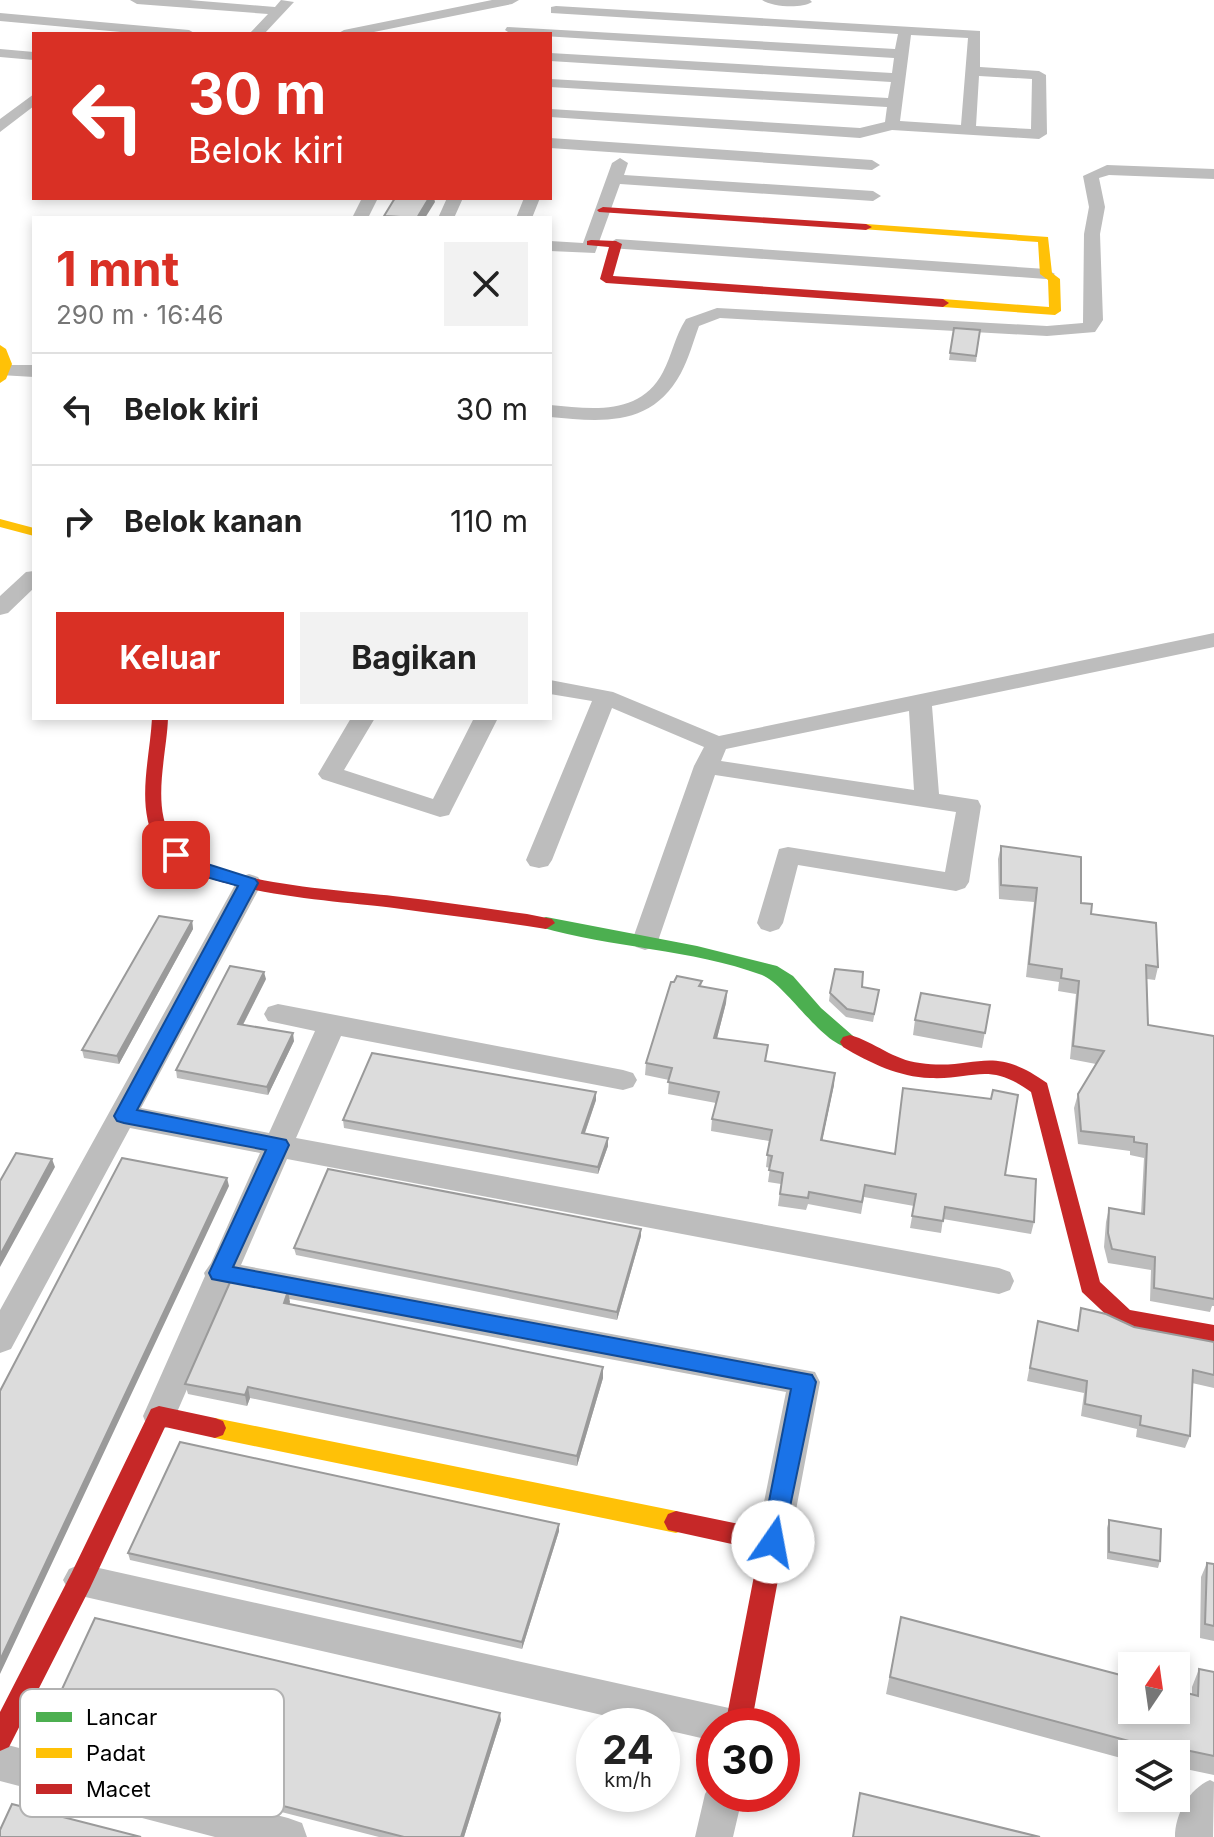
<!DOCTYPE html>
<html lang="id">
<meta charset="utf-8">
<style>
:root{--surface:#fff;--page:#f2f2f2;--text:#222;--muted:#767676;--line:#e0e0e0;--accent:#d93025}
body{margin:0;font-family:Inter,sans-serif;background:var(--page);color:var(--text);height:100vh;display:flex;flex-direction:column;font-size:30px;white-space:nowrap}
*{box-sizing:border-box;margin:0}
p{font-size:26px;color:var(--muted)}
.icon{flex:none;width:44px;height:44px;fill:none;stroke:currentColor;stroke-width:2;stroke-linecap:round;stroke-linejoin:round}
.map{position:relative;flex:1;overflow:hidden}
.side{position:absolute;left:32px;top:216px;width:520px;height:504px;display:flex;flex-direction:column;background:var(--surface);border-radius:0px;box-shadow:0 4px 12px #0003}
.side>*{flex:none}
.top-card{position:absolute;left:32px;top:32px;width:520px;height:168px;border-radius:0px;box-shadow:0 4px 12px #0003;background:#d93025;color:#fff;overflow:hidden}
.needle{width:52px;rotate:13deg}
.tools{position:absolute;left:1118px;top:1652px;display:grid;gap:16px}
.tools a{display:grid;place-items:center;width:72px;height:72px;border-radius:0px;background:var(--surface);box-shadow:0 4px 12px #0003;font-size:40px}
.speed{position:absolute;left:576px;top:1708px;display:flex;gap:16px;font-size:40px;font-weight:700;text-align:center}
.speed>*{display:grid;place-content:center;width:104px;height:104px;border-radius:50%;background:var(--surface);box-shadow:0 4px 12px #0003;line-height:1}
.speed small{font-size:20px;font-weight:400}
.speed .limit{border:12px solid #d22;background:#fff;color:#111}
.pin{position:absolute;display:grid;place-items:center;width:68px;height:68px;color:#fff;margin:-34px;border-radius:16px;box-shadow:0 4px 12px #0006}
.me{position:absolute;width:88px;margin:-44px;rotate:12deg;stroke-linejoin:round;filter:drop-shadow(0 0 6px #0008)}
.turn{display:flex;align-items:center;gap:28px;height:168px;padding:0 24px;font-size:36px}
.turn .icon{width:104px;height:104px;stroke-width:2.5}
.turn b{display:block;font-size:56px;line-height:68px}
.round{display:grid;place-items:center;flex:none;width:84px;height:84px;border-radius:0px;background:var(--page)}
.headline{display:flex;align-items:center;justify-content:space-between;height:136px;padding:0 24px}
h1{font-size:48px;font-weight:700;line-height:60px;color:var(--accent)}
.primary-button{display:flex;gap:16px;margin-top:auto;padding:16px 24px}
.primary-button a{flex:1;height:92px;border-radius:0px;background:var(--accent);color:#fff;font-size:32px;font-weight:700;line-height:92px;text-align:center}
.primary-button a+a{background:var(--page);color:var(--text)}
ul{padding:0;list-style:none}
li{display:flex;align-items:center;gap:24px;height:112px;padding:0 24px;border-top:2px solid var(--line)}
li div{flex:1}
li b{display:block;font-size:30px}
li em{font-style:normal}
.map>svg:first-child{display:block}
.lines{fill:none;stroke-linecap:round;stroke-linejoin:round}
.street{fill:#bdbdbd;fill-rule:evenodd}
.fast{fill:#4caf50;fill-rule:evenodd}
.slow{fill:#ffc107;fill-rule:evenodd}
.jam{fill:#c62828;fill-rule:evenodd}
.wall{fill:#bdbdbd}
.shaded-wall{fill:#9a9a9a}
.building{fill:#dcdcdc;stroke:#9a9a9a;stroke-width:2}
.route{fill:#1a73e8;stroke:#114b97;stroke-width:2}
.key{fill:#fff;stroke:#b2b2b2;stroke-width:2}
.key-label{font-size:22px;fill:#000}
</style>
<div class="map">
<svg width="1214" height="1837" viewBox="0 0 1214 1837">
<rect width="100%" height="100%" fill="#fff"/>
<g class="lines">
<path class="street" d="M130 0H189L275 7 281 0 294 2 264 34H249L268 14 137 4Z
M492 0H519L512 4 364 34H337L344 30Z
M762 0H810L812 2C801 9 773 7 762 0Z
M556 6 980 31V67L1039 71 1046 75 1047 134 1039 139 892 130 860 138 550 117V109L860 128 885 122 887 107 550 87V79L888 98 891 82 550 61V53L892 73 894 58 511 34 505 30 507 27 895 49 898 34 551 13V7ZM911 35 968 38 961 125 900 121ZM979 76 1032 79 1031 129 976 126Z
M0 13 189 30 196 34H143L0 21Z
M0 49 34 52V60L0 57Z
M34 94V106L0 132V119Z
M550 138 872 160 880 165 872 170 550 148Z
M620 158 628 163 624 175 873 191 881 196 873 201 620 184 595 253 550 251V241L583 243 612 163Z
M1107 165 1214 169V179L1109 175 1099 178 1105 207 1100 234 1103 320 1095 332 1047 336 720 318 699 326C693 342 689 358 681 373 652 427 603 422 550 417V405C593 409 640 416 663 372 672 355 675 336 686 319L717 308 1047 326 1083 323 1084 234 1089 207 1083 176Z
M362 198H378L368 218H352Z
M447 198H463L454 218H438Z
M524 198H540L532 218H516Z
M616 239 1046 269 1055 274 1046 279 610 248 608 244Z
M5 365H34V377L0 375V367Z
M34 571V588L8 613 0 615V596L26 572Z
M1214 633V647L932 706 939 794 978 800 981 806 969 882 965 888 956 891 798 865 783 923 779 929 770 932 761 929 757 923 779 849 788 847 945 872 956 812 715 775 658 941 654 947 645 950 636 947 632 941 694 766 704 747 612 708 552 860 548 866 539 868 530 866 526 860 592 701 550 694V680L613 692 719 736ZM909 711 914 790 721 761 726 749Z
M351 718H375L344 770 433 799 474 718H498L452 809 449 815 440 817 322 779 318 774Z
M249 874 258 877 262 883 141 1108 269 1133 315 1031 268 1021 264 1014 268 1007 278 1004 623 1070 633 1073 637 1080 633 1087 623 1090 341 1036 296 1138 999 1268 1010 1272 1014 1281 1010 1290 999 1294 287 1159 241 1265 815 1372 820 1382 790 1542 785 1553 773 1558 761 1553 756 1542 786 1392 231 1288 171 1426 159 1430 147 1426 143 1416 205 1276 204 1273 211 1263 260 1153 130 1128 11 1349 0 1353V1310L236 883 240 877Z
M81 1564 729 1708 742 1713 748 1726H714V1741L662 1729V1726H650L81 1596 69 1591 63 1580 69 1569Z
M0 1743 288 1818 302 1823 307 1837H215L0 1781Z
M714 1779V1794H743L733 1837H695L705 1794Z
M1210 1780 1214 1782 1213 1837H1175C1175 1814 1189 1789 1210 1780Z"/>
<path class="fast" d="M546 917 697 946 777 966 793 976 821 1008 860 1042 857 1047C828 1056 789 986 762 975 691 949 612 948 540 927L537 923 540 919Z"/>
<path class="slow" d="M866 224 1048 237 1052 273 1060 279 1061 311 1055 315 943 307 937 303 943 299 1049 307 1048 280 1040 274 1038 242 862 229V225Z
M0 345 6 349 12 364 6 379 0 383Z
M0 519 34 528V536L0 527Z
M215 1418 676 1511 684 1514 688 1522 684 1530 676 1533 215 1438 207 1435 204 1428 207 1421Z"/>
<path class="jam" d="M603 207 866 224 872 227 866 230 599 212 597 210Z
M591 240 616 241 622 244 613 276 943 299 949 303 943 307 606 283 600 279 609 247 587 245V241Z
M152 718H168C167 754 151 806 172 839 200 884 342 890 393 896 438 901 482 908 527 914L552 919 555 923 546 929C496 921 445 915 394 908 341 901 185 894 157 844 135 807 150 759 152 718Z
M850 1035C875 1042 893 1060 920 1063 977 1071 990 1042 1047 1083L1100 1282 1130 1310 1214 1325V1343L1116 1324 1082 1292 1031 1092C988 1061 975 1080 930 1078 899 1077 870 1063 843 1047L840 1042 843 1037Z
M159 1406 215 1418 223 1421 226 1428 223 1435 215 1438 165 1427 90 1588 9 1747 0 1751V1712L72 1572 151 1409Z
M676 1511 773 1531 781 1534 785 1542 751 1726H725L759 1550 668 1530 664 1522 668 1514Z"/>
</g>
<path class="wall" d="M954 328 980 330 976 362 949 360Z
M1001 846 1081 903 1091 914 1158 967 1155 980 1147 979 1148 1025 1214 1036V1306H1212L1210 1312 1150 1301 1151 1270 1108 1263 1104 1247 1106 1222 1109 1208 1141 1214 1144 1158 1130 1155V1151L1078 1144 1074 1108 1078 1094 1096 1064 1070 1059 1076 994 1058 991 1059 982 1026 977 1034 902 999 899 998 859Z
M192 921 193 929 119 1064 84 1058 82 1050Z
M266 979 243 1025 294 1041 268 1095 177 1078 176 1070Z
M702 981 701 987 727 991 726 1003 717 1038 766 1061 834 1085 822 1140 1005 1175 1034 1222 1031 1234 943 1219 941 1233 910 1228 914 1206 864 1197 861 1214 808 1204 806 1210 778 1206 781 1184 768 1182 770 1168 766 1167 769 1141 711 1131 712 1119 716 1103 668 1094 669 1080 645 1075 646 1063 674 982Z
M862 987 879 990 873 1022 846 1017 829 1001 830 993Z
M990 1005 982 1048 913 1035 915 1020Z
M596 1100 585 1133 608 1146 598 1174 344 1128 343 1120Z
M641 1229V1236L617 1320 296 1255 294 1248Z
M290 1302 289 1304 603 1378 577 1466 250 1398 247 1406 188 1394 185 1384Z
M1081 1308 1134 1327 1214 1342V1388L1192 1383 1190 1436 1185 1448 1136 1437 1137 1429 1081 1416 1084 1393 1027 1381 1038 1321 1077 1330Z
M1109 1520 1160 1561 1158 1568 1107 1559V1528Z
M559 1524V1531L522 1649 130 1560 128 1553Z
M1207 1563 1214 1564V1641L1200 1638 1201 1577Z
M901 1617 1192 1694V1687L1199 1669 1214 1672V1775L1176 1767V1754H1132V1761L886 1694Z
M501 1720 464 1837H379L40 1750 37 1743Z"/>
<path class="shaded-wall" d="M429 198H434L435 202 425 218H417Z
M192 921 193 929 119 1064 117 1056Z
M264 972 266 979 239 1032 238 1024Z
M727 991 726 1003 714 1050V1038Z
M293 1033 294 1041 268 1095 267 1087Z
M835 1073 834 1085 820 1152 821 1140Z
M596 1092V1100L582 1141V1133Z
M608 1138V1146L598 1174V1167Z
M52 1159 55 1167 0 1267V1255Z
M227 1178 229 1186 0 1674V1660Z
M641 1229V1236L617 1320V1312Z
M288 1291 290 1302 285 1314 284 1303Z
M603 1367V1378L577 1466V1456Z
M248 1387 250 1398 247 1406 245 1395Z
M559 1524V1531L522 1649V1642Z
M500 1713 501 1720 464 1837H461Z"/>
<path class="building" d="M395 198H429L417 218 384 216Z
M954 328 980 330 976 356 950 353Z
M1001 846 1081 857V903L1092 904 1091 914 1156 923 1158 967 1146 965 1148 1025 1214 1036V1299L1154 1288 1155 1257 1112 1249 1108 1233 1109 1208 1144 1214 1147 1144 1134 1142V1137L1081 1131 1078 1094 1104 1051 1073 1046 1079 981 1061 978 1062 969 1029 964 1037 888 1001 885Z
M159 916 192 921 117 1056 82 1050Z
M230 966 264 972 238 1024 293 1033 267 1087 176 1070Z
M835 969 863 972 862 987 879 990 874 1014 847 1009 830 993Z
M677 976 702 981 699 986 727 991 714 1038 768 1045 765 1061 835 1073 821 1140 895 1154 903 1088 991 1099 993 1090 1018 1095 1005 1175 1036 1179 1034 1222 945 1207 943 1221 912 1216 916 1194 865 1185 862 1202 809 1192 808 1198 780 1194 783 1173 769 1170 772 1156 767 1155 772 1130 712 1119 719 1092 668 1082 672 1068 646 1063 671 982H674Z
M921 993 990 1005 985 1033 915 1020Z
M372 1053 596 1092 582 1133 608 1138 598 1167 343 1120Z
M16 1153 52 1159 0 1255V1181Z
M122 1158 227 1178 0 1660V1391Z
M328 1169 641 1229 617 1312 294 1248Z
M231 1280 288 1291 284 1303 603 1367 577 1456 248 1387 245 1395 185 1384Z
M1081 1308 1106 1314 1134 1327 1214 1342V1375L1193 1370 1190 1436 1140 1425 1141 1416 1085 1404 1087 1381 1030 1368 1038 1321 1078 1331Z
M180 1442 559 1524 522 1642 128 1553Z
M1109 1520 1161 1529 1160 1561 1109 1552Z
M1207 1563 1214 1564V1626L1205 1624Z
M901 1617 1132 1678V1710H1176V1690L1198 1696 1199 1669 1214 1672V1756L1171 1747 1170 1752 890 1677Z
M95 1618 500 1713 461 1837H404L37 1743Z
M860 1793 1040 1837H853Z
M12 1804 141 1837H0V1830Z"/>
<path class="route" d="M176 850 201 862 255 879 258 883 137 1110 286 1140 289 1145 233 1267 812 1375 816 1382 781 1550 773 1553 764 1550 761 1542 791 1389 212 1279 209 1273 266 1150 124 1123 117 1121 114 1116 238 886C216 879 182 874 167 855Z"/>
<rect x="20" y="1689" width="264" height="128" rx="12" class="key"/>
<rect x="36" y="1712" width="36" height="10" fill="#4caf50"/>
<rect x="36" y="1748" width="36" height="10" fill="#ffc107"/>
<rect x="36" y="1784" width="36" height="10" fill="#c62828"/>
<g class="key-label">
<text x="86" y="1725">Lancar</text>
<text x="86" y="1761">Padat</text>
<text x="86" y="1797">Macet</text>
</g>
</svg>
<div class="tools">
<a><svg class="needle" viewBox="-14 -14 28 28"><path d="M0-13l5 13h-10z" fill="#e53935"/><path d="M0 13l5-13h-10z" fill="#767676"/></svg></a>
<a><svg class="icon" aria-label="layers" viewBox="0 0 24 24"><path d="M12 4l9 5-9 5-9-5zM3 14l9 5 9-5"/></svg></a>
</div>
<div class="speed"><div>24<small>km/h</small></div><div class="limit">30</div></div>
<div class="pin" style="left:176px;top:855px;background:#d93025"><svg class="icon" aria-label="arrive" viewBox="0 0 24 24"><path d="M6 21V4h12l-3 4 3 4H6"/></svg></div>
<svg class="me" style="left:773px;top:1542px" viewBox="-20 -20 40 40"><circle r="19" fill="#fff"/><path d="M0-13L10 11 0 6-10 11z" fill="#1a73e8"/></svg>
<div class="top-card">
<div class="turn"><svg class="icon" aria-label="left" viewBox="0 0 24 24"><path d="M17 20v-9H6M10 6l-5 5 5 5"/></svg><div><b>30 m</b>Belok kiri</div></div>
</div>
<section class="side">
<div class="headline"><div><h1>1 mnt</h1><p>290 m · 16:46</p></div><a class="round"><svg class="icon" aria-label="close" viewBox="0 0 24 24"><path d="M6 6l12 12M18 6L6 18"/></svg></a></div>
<ul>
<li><svg class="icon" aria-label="left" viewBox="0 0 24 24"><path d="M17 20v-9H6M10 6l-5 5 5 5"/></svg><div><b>Belok kiri</b></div><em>30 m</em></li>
<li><svg class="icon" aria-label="right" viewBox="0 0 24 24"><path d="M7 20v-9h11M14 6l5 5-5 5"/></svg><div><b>Belok kanan</b></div><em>110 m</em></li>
</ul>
<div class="primary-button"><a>Keluar</a><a>Bagikan</a></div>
</section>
</div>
